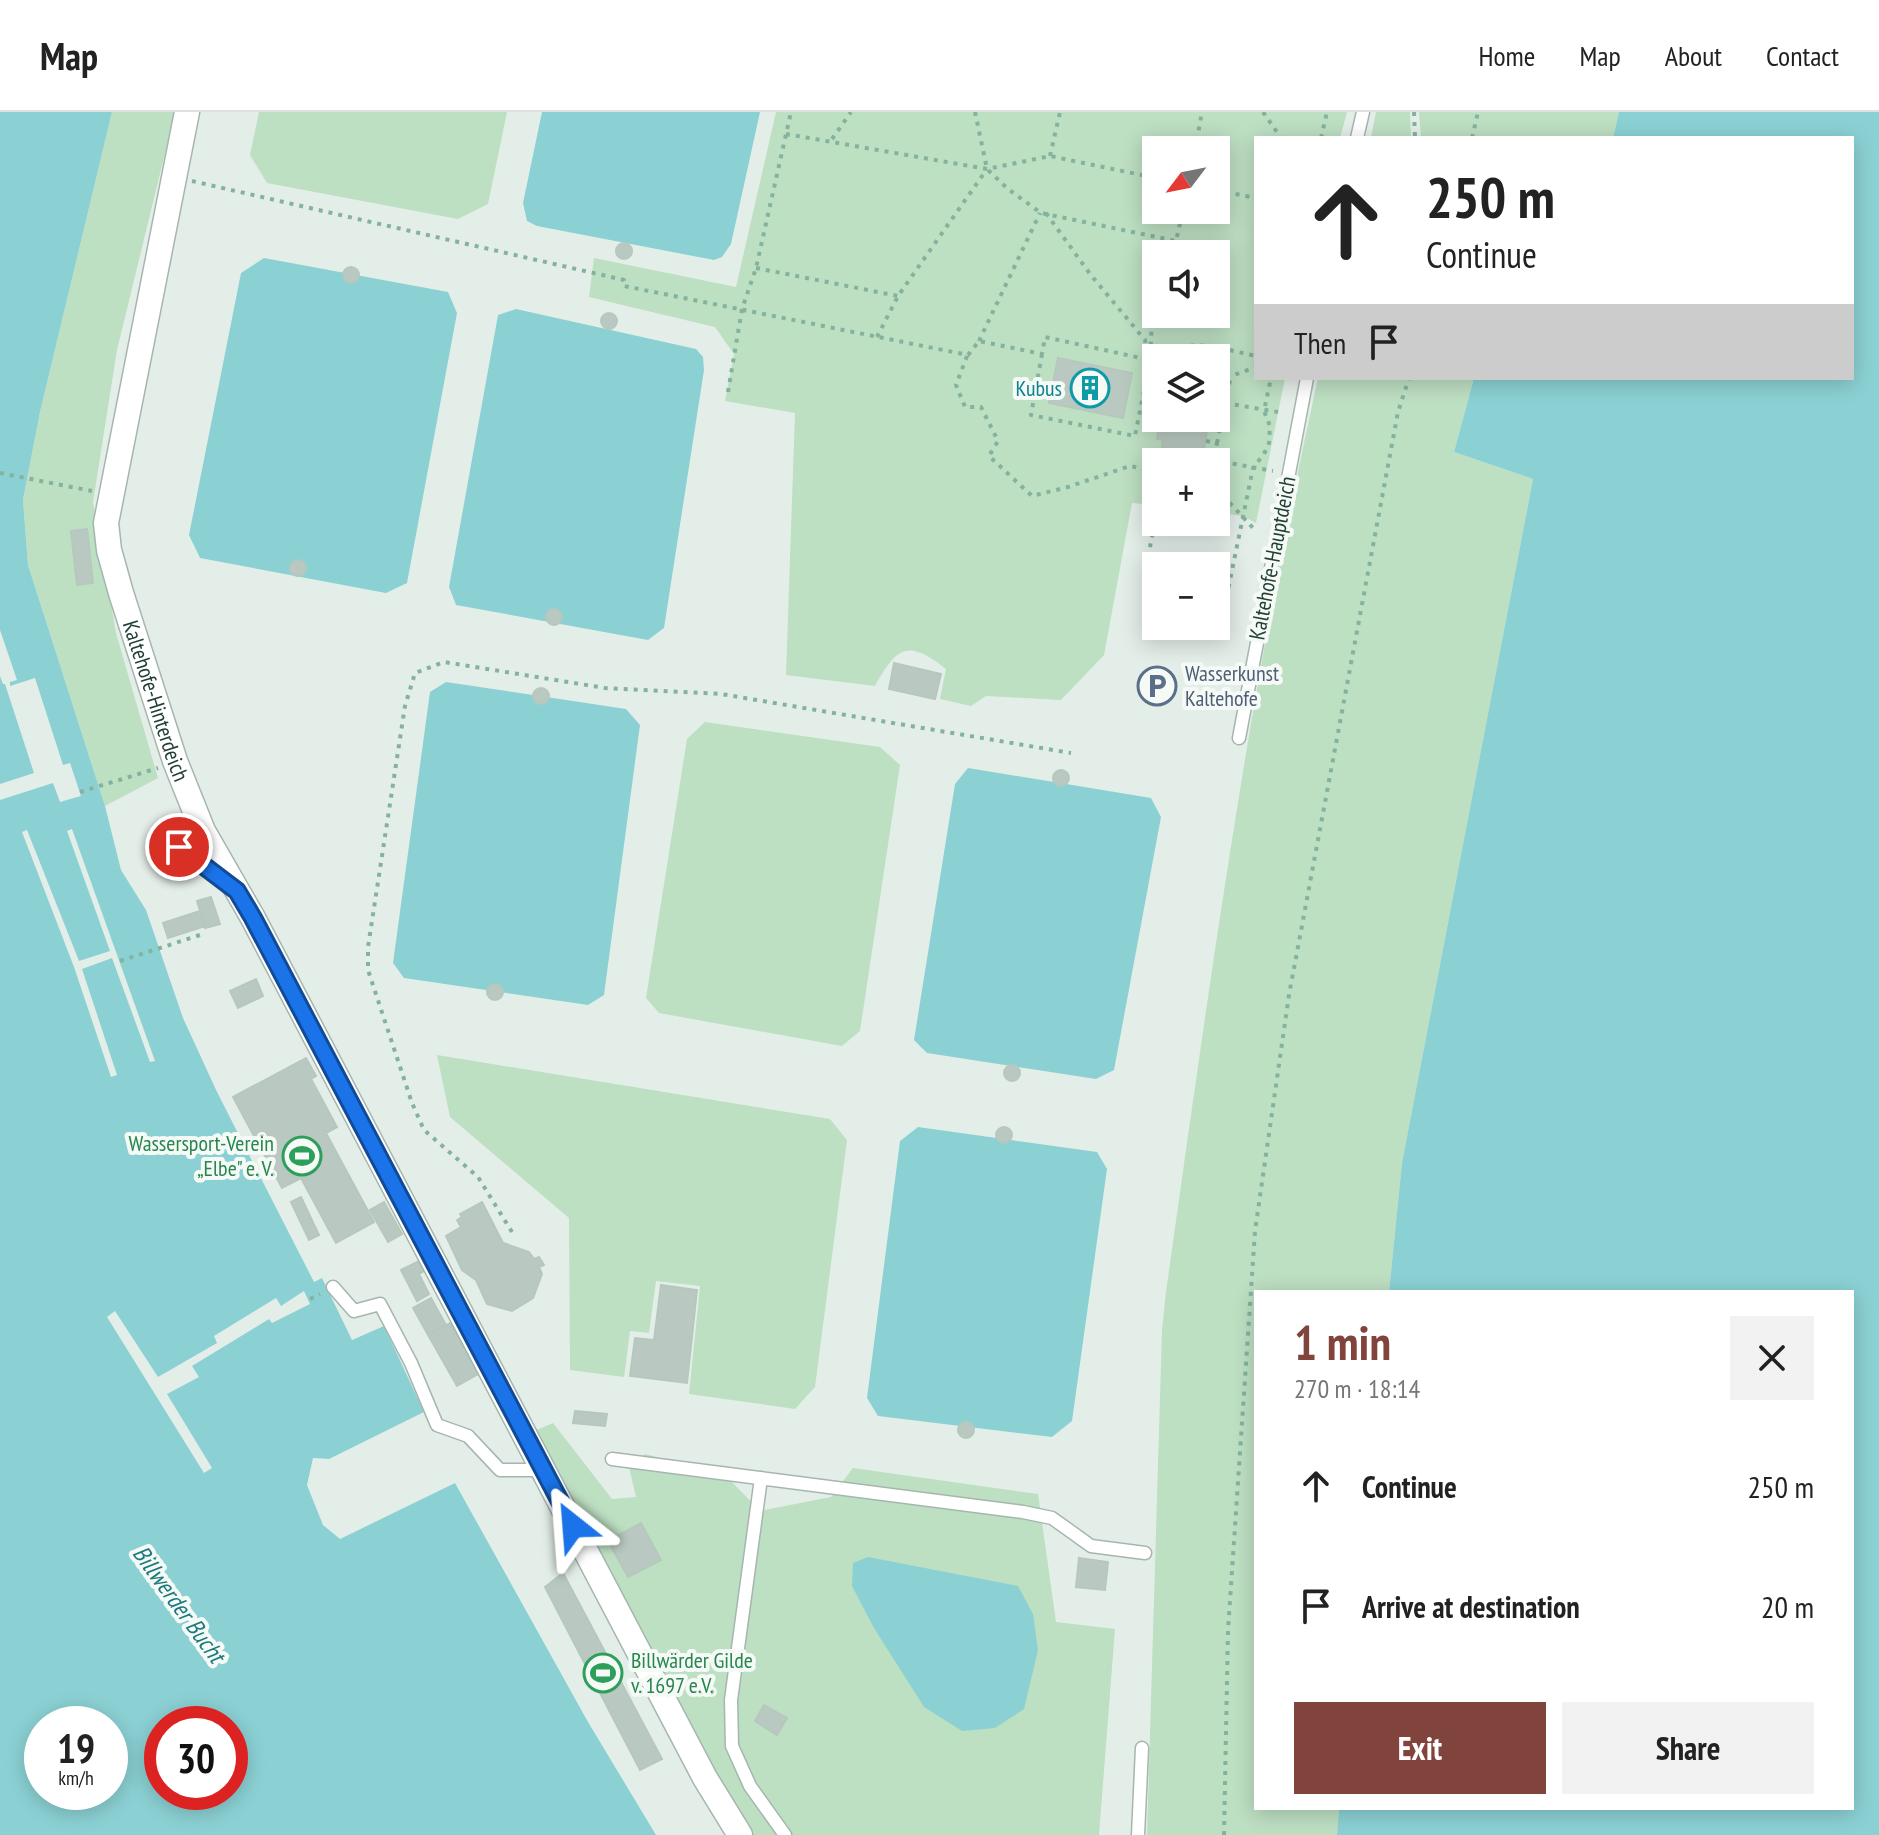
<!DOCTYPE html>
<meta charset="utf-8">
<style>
:root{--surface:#fff;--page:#f2f2f2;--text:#222;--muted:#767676;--line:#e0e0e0;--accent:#81443c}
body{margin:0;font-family:"PT Sans Narrow",sans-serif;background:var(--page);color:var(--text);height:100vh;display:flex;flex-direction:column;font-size:30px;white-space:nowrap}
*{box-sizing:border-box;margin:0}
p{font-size:26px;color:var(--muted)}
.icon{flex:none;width:44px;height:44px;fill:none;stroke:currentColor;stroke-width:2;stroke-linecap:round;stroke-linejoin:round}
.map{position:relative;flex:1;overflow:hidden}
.details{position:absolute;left:1254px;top:1178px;width:600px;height:520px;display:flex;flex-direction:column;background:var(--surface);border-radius:0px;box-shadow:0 4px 20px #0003}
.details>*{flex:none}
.guide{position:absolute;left:1254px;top:24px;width:600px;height:244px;border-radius:0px;box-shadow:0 4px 20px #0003;background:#fff;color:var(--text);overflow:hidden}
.needle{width:52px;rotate:238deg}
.controls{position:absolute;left:1142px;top:24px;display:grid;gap:16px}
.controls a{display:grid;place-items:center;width:88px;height:88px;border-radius:0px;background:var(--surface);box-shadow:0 4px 20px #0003;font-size:40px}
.speed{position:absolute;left:24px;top:1594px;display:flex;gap:16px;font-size:40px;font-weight:700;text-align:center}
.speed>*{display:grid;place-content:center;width:104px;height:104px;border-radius:50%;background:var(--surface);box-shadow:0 4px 20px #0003;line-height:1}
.speed small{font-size:20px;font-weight:400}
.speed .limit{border:12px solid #d22;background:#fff;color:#111}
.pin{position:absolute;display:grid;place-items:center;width:68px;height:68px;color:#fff;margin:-34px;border:4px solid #fff;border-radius:50%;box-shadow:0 2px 8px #0007}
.me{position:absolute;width:88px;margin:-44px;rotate:332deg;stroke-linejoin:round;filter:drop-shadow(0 0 6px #0008)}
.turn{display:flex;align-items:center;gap:28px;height:168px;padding:0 40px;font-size:36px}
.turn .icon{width:104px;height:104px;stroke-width:2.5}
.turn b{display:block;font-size:56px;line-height:68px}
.then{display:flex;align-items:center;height:76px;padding:0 40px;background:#0003;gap:16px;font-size:30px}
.round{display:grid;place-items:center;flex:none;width:84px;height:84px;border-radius:0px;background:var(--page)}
.summary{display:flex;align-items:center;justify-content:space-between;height:136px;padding:0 40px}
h1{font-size:48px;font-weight:700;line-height:60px;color:var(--accent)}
.action{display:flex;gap:16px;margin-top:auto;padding:16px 40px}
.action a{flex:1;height:92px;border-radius:0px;background:var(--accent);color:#fff;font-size:32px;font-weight:700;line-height:92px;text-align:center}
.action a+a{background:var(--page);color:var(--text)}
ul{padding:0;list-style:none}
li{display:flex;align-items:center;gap:24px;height:120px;padding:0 40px}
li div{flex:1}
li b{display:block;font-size:30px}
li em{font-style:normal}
header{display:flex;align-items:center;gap:48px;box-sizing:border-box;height:112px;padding:0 40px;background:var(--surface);border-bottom:2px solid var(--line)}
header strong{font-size:38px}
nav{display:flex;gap:44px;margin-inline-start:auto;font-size:28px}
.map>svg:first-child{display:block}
.green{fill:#bddfc2;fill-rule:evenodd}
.water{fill:#8bd1d4;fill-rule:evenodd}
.pier{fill:#e4eee8}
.building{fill:#b9c9c1;stroke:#b6c8be;stroke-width:2}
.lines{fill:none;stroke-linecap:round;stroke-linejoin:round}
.lane-casing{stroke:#a6b6af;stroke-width:15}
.street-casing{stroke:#a6b6af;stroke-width:27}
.path{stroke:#84b29e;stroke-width:4;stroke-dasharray:4 6;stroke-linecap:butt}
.lane{stroke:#fff;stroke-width:12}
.street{stroke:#fff;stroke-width:24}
.route-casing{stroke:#114b97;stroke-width:20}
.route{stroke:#1a73e8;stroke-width:14}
.labels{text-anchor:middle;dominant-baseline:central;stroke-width:8;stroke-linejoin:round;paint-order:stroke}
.culture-label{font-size:22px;fill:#0d838f;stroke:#f5faf7;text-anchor:end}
.street-label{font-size:22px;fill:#234035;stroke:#f5faf7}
.service-label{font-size:22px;fill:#4e5e75;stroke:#f5faf7;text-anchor:start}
.leisure-label{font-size:22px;fill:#27864d;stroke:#f5faf7;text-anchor:end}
.water-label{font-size:24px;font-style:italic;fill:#1b797e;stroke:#f5faf7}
</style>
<header>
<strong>Map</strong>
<nav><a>Home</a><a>Map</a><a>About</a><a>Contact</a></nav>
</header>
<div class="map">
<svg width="1879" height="1723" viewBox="0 0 1879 1723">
<rect width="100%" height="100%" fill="#e4eee8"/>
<path class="green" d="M112 0H175L117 238 93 390 116 521 158 666 105 694 28 453 23 388 40 300Z
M259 0H507L488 92 458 107 267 71 250 43Z
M776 0H1347L1340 26H1256V266H1285L1256 411 1243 404 1216 401V350H1156V393L1132 391 1104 543 1061 588 986 584 971 594 940 587 946 557C908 528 898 533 875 574L786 563 795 301 725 289 734 242 715 215 589 185 594 146 736 175ZM1156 38H1216V98H1156ZM1156 142H1216V202H1156ZM1156 246H1216V306H1156Z
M1376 0H1410L1411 26H1371Z
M1419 0H1619L1613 26H1421Z
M1318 266H1474L1454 340 1533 367 1402 1051 1389 1180H1256V1696H1339L1337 1723H1147L1162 1218 1166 1180C1209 874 1251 568 1318 266Z
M705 610 880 635 900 653 860 919 842 934 659 901 646 886 687 627Z
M437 943 830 1007 847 1028 815 1275 795 1297 689 1282 700 1174 656 1169 649 1221 630 1219 624 1265 570 1258 569 1106 450 1005Z
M553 1311 612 1387 636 1385 628 1351 646 1342 728 1366 760 1399 831 1385 853 1356 1038 1382 1056 1510 1115 1517 1099 1723H750L736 1710 534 1319Z"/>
<path class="water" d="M0 0H112L40 300 23 388 28 453 105 694 121 758 146 798 183 906 217 980 314 1170 322 1166 352 1228 384 1214 424 1300 329 1347 313 1346 307 1373 323 1413 340 1427 455 1371 588 1610 656 1723H0ZM42 1612H110V1680H42ZM162 1612H230V1680H162Z
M542 0H760L731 132 722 145 714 148 537 114 527 109 523 91Z
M1619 0H1879V1723H1337L1339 1696H1852V1180H1389L1402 1051 1533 367 1454 340 1474 266H1852V26H1613Z
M264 146 448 180 457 201 407 471 386 481 200 446 189 423 241 161Z
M516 197 696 237 703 245 704 258 664 516 648 528 456 493 449 475 498 203Z
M446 570 626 597 640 613 604 883 588 893 404 866 393 851 430 580Z
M968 656 1151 686 1161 705 1114 958 1096 967 927 941 914 928 955 672Z
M918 1015 1097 1040 1107 1057 1072 1309 1052 1325 878 1304 867 1286 900 1029Z
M868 1445 1018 1474 1033 1502 1038 1538 1024 1597 995 1616 962 1619 924 1595 874 1516 852 1474 853 1451Z"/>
<path class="pier" d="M0 518 17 568 10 570V574L35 566 63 653 70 651 81 684 60 690 53 671 0 688V672L34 661 5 572H3L0 564Z
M72 717 155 949 150 950 112 846 82 857 117 963 111 965 74 855 22 720 27 718 79 849 110 839 67 719Z
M304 1179 310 1192 272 1211 269 1207 192 1254 199 1265 167 1282 212 1356 204 1361 107 1205 115 1199 158 1265 217 1231 214 1224 276 1186 281 1194Z"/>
<path class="building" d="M616 139a8 8 0 1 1 16 0a8 8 0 1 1-16 0Z
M343 163a8 8 0 1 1 16 0a8 8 0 1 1-16 0Z
M601 209a8 8 0 1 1 16 0a8 8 0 1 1-16 0Z
M1058 246 1132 261 1123 306 1049 291Z
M1172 306H1205L1203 318 1207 319 1204 337H1199L1196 350H1159L1163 328 1157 327 1160 310 1170 312Z
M87 417 93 471 77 473 71 419Z
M290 456a8 8 0 1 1 16 0a8 8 0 1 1-16 0Z
M546 505a8 8 0 1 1 16 0a8 8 0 1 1-16 0Z
M894 551 941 562 935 587 889 577Z
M533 584a8 8 0 1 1 16 0a8 8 0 1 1-16 0Z
M1053 666a8 8 0 1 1 16 0a8 8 0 1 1-16 0Z
M211 785 220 812 205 816 197 789Z
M200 799 205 814 168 826 163 811Z
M256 867 263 884 238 896 230 879Z
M487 880a8 8 0 1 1 16 0a8 8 0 1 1-16 0Z
M306 946 316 964 311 967 337 1015 326 1021 374 1110 336 1131 301 1066 282 1076 233 985Z
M1004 961a8 8 0 1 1 16 0a8 8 0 1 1-16 0Z
M996 1023a8 8 0 1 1 16 0a8 8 0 1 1-16 0Z
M301 1085 319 1123 309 1128 291 1090Z
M384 1090 402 1122 388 1130 370 1098Z
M482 1090 503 1131 529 1140 534 1147 539 1145 544 1153 539 1155 542 1162 533 1186 512 1199 487 1192 476 1168 462 1158 446 1124 461 1115 457 1108 462 1105 460 1102Z
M419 1149 424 1159 419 1162 429 1182 417 1189 401 1158Z
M661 1173 697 1178 687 1271 630 1264 635 1226 654 1228Z
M431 1186 446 1213 428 1223 413 1196Z
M450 1211 478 1262 457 1274 428 1223Z
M575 1299 607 1302 605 1314 573 1311Z
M958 1318a8 8 0 1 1 16 0a8 8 0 1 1-16 0Z
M641 1411 661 1448 628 1465 608 1429Z
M1079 1446 1108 1450 1105 1478 1076 1475Z
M563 1461 662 1647 640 1658 545 1475Z
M764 1593 787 1606 777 1623 755 1609Z"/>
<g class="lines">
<g class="lane-casing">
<path id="lane" d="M1357 26 1363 0
M1239 626 1307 266
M179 735 225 770
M333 1175 354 1199 380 1192 411 1251 437 1313 468 1324 500 1358H543
M612 1347 1023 1400 1052 1406 1091 1434 1145 1441
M761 1366 731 1588 732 1634 750 1674 785 1723
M1138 1723 1142 1636"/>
</g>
<g class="street-casing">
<g id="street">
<path id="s1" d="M187 0 106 411 109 438 121 481 175 649 203 719 253 806 705 1666 740 1723"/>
</g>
</g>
<path class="path" d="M975 0 987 57 1008 77 1041 101 1176 129 1183 98
M1263 0 1281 26
M1414 0 1415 26
M786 22 987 57 1050 44 1156 66
M1321 26 1327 0
M1472 26 1478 0
M832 27 851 0
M1195 38 1202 0
M1050 44 1060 0
M192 69 624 168V174L968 243 979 229 1042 242 1045 225 1150 248C1191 224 1213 235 1256 244
M1216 78 1256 86
M1046 101 1090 162 1145 228 1148 242
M756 156 898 184
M877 225 898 184 987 57
M979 229 1040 101
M1042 242 1031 303 1135 324 1150 248 1156 125
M967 244 956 273 965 295H981L998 329 989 344 1032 384 1068 375 1130 354 1156 359
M1216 261 1231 264 1256 255
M728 280 742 197 756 156 791 0
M1225 291 1278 300
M1206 329 1217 331 1213 348
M1217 331 1231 264
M1213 348 1273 359
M0 361 92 379
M1216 376 1253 416
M1148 445 1156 404
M1191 521C1207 524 1215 522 1222 507L1253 356 1264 342 1269 331 1270 314 1264 299 1271 266
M80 680 158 656
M120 849 203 822
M512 1120 478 1065 424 1018 412 991 368 858V835L405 594 415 561 444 550 605 576 721 582 1071 641
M310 1187 320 1182
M1224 1723 1228 1518 1255 1119 1289 883 1398 300 1409 266"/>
<use href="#lane" class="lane"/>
<use href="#street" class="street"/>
</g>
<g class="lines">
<g class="route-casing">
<path id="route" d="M179 735 237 779 253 806 573 1414"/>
</g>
<use href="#route" class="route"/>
</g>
<defs>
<g id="building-ring" transform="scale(2)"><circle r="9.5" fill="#f5faf7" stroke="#0f9aa8" stroke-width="1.5"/><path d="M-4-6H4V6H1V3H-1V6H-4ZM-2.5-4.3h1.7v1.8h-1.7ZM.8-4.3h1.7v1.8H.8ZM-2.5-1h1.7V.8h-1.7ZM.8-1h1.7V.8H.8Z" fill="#0f9aa8"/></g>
<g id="parking-ring" transform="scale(2)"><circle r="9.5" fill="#f5faf7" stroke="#5c6f8a" stroke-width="1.5"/><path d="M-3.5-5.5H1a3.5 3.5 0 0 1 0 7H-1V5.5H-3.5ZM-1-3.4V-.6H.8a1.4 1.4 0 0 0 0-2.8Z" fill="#5c6f8a"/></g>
<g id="stadium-ring" transform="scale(2)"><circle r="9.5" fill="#f5faf7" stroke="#2e9e5b" stroke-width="1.5"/><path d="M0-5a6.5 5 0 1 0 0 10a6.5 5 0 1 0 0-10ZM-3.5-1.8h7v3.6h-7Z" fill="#2e9e5b"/></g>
</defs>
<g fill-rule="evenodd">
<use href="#building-ring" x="1090" y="276"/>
<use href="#parking-ring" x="1157" y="574"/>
<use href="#stadium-ring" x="302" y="1044"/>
<use href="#stadium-ring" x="603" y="1561"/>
</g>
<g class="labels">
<g class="culture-label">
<text x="1062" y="276">Kubus</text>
</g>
<g class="street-label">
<text transform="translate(1272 446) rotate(-79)">Kaltehofe-Hauptdeich</text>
<text stroke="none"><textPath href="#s1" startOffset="604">Kaltehofe-Hinterdeich</textPath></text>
</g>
<g class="service-label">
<text x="1185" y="561">Wasserkunst<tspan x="1185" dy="25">Kaltehofe</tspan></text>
</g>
<g class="leisure-label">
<text x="274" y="1031">Wassersport-Verein<tspan x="274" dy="25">„Elbe" e. V.</tspan></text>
<text x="631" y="1548" text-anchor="start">Billwärder Gilde<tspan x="631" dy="25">v. 1697 e.V.</tspan></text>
</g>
<g class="water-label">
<text transform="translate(179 1492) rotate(54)">Billwerder Bucht</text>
</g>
</g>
</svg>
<div class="controls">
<a><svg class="needle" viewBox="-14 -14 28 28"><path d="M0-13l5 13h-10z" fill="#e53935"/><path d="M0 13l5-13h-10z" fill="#767676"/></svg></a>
<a><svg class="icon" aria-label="sound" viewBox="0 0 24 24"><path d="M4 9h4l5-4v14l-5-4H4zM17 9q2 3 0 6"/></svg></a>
<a><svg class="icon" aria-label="layers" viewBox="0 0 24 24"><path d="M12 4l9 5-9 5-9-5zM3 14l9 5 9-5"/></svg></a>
<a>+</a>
<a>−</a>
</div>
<div class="speed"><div>19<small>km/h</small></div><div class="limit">30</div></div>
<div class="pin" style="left:179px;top:735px;background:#d93025"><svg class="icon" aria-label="arrive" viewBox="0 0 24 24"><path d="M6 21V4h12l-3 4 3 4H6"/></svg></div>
<svg class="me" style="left:573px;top:1414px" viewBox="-20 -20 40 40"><path d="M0-17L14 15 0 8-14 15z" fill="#1a73e8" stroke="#fff" stroke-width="4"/></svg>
<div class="guide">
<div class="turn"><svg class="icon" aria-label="ahead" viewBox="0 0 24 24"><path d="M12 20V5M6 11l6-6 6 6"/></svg><div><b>250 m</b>Continue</div></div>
<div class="then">Then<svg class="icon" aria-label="arrive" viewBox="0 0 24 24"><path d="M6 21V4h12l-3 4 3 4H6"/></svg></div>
</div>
<section class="details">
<div class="summary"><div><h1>1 min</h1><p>270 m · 18:14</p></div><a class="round"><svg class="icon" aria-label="close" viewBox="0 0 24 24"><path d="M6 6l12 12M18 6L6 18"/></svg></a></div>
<ul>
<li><svg class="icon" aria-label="ahead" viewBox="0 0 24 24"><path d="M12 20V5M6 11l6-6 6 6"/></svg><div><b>Continue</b></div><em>250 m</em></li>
<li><svg class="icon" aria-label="arrive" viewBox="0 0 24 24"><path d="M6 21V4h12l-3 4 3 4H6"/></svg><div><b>Arrive at destination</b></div><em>20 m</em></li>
</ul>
<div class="action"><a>Exit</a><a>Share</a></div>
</section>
</div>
